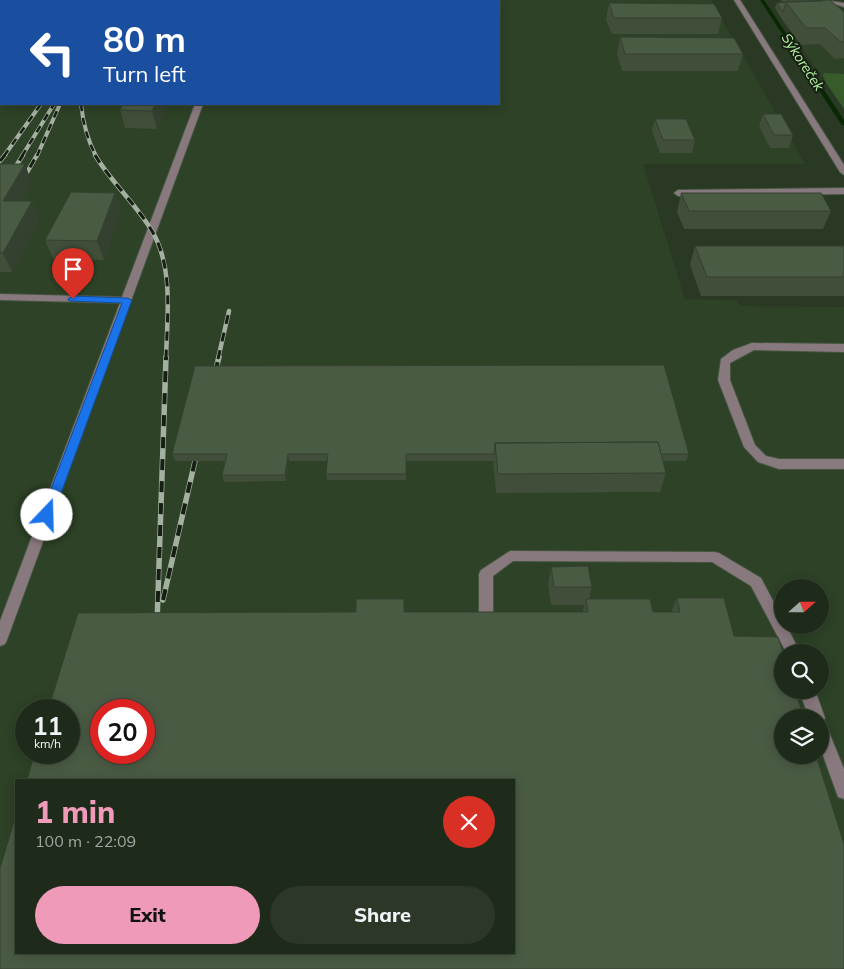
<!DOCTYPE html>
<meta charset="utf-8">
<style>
:root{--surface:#1f2b1a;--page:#2c3727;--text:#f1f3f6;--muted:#a1a7a2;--line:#3c4739;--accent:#ef9ab9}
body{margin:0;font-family:Mulish,sans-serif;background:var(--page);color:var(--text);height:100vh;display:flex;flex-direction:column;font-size:19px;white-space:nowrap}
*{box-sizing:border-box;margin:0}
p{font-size:16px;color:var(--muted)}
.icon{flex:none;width:28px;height:28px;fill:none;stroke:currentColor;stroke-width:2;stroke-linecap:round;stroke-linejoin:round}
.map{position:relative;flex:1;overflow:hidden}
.sheet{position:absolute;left:15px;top:779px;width:500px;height:175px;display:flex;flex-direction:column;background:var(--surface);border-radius:0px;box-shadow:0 2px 12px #0003,0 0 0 1px var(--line)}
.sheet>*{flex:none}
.guide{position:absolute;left:0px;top:0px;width:500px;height:105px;box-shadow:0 2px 12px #0003,0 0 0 1px var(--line);background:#1a4fa0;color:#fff;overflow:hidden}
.needle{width:32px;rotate:69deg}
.controls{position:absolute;left:774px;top:579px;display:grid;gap:10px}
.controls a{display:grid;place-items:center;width:55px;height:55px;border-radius:50%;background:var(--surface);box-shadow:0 2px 12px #0003,0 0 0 1px var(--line);font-size:25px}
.speed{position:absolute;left:15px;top:699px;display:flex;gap:10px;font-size:25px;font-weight:700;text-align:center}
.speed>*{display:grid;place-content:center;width:65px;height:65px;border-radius:50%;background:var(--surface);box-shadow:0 2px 12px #0003,0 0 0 1px var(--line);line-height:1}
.speed small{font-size:12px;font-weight:400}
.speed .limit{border:8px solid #d22;background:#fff;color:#111}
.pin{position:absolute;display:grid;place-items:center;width:42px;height:42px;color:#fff;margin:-51px -21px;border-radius:50% 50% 50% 0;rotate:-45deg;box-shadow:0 0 5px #0007}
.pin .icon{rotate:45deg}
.me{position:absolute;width:55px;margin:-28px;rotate:21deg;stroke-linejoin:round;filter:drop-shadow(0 0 4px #0008)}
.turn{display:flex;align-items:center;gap:18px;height:105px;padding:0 20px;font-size:22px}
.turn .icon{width:65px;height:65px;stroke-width:2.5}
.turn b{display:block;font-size:35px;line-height:42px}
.round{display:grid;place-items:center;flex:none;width:52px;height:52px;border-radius:26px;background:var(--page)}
.headline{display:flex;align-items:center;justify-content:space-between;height:85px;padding:0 20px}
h1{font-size:30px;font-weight:800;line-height:38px;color:var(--accent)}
.action{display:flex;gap:10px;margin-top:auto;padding:10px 20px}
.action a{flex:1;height:58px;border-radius:30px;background:var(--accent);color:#111;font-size:20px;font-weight:800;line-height:58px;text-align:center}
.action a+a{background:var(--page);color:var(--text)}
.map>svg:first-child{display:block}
.built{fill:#2d4226;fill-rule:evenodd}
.green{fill:#385b2b}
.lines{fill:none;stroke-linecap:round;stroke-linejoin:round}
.stream{fill:#072800;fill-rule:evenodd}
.minor-casing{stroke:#465540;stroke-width:2}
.minor{fill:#88797e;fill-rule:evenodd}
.rail-far3-casing{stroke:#a4b0a0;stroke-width:4}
.rail-far2-casing{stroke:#a4b0a0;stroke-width:4.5}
.rail-far1-casing{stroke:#a4b0a0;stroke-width:5.5}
.rail-casing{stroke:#a4b0a0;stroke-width:7}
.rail-far3{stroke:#171e14;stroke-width:2.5;stroke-dasharray:7;stroke-linecap:butt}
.rail-far2{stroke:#171e14;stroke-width:3;stroke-dasharray:9;stroke-linecap:butt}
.rail-far1{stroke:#171e14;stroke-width:4;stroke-dasharray:11;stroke-linecap:butt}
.rail{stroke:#171e14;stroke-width:5;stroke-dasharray:14;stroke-linecap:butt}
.wall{fill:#404e3a}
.shaded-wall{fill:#344030}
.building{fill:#4a5b44;stroke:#344030;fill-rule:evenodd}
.route{fill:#1a73e8;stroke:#114b97}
.labels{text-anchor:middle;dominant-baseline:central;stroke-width:4;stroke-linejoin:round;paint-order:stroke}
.far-water-label{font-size:14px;font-style:italic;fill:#b7f8a1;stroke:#171e14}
</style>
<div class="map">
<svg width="844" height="969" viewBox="0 0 844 969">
<rect width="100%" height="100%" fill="#293923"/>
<path class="built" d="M0 0H711L805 164H643L685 299 736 300 741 306 844 307V969H0ZM1 1H499V104H1ZM782 588H820V625H782ZM782 652H820V690H782ZM26 710H69V752H26ZM101 710H144V752H101ZM782 718H820V755H782ZM16 780H514V952H16Z
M831 16 844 21V74L823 75 826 83 781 18Z"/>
<path class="green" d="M824 73 844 74V109L826 83 823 75Z"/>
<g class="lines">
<path class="stream" d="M760 0H764L844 120V126L841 124Z"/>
<g class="minor-casing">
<path id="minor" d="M62 0H68V1H62Z
M734 0H740L844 165V175L840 172Z
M824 0 844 3V7L825 1Z
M195 104H203L7 640 5 644 0 646V621L120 303 0 300V294L122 297Z
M844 188V194L678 196 674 193 678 190Z
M752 343 844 344V352L754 350 730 363V380L755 445 766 456 779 459H844V469H779L758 462 744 447 718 380 721 359 733 350Z
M510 551 714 552 719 553 761 578 782 618V625H786L800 652H786L751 586 712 562 513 561 493 576V623L491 627 486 629 481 627 479 623V574L481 570Z
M799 690H815L825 718 824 720 844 769V799L838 797 820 747V718H809Z"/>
</g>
<use href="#minor" class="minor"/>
<g class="rail-far3-casing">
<path id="rail-far3" d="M81 104C83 123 87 139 96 156
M4 156 41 104
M22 156 54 104
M37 156 60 104"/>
</g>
<g class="rail-far2-casing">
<path id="rail-far2" d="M95 155C111 182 136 204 152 231 174 268 167 318 166 359
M0 161 5 155
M21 183 37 155
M0 191 23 155
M218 359 229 311"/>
</g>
<g class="rail-far1-casing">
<path id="rail-far1" d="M215 373 219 357
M163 600 195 461
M157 624 166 357"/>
</g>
<g class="rail-casing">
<path id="rail" d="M157 625V622"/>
</g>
<use href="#rail-far3" class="rail-far3"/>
<use href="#rail-far2" class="rail-far2"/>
<use href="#rail-far1" class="rail-far1"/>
<use href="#rail" class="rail"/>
</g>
<path class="wall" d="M781 0H822L844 12V58L835 59 820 44 801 45 781 18 775 8 777 3H782Z
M609 3 722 18 718 34H612L606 20Z
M620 37 743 54 738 71H622L617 54Z
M167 104 157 129 125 128 120 110Z
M763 114 793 135 789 148H770L759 126Z
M655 119 695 140 692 153H660L652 131Z
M0 164 32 183 22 201H32L39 220 12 272H0Z
M115 193 121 212 104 260 53 259 45 240Z
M681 193 831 211 823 229H684L677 212Z
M695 246H844V296H701L690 265Z
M195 366 689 454 686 461H663L666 473 660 492 496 493 493 461H406V480H327L326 474 327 461H289L286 481 224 482 222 475 225 461H175L172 454Z
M551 567 592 587 589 599 653 612H672V610L677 598 734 636 783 652 404 612H583L584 605H551L548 585Z"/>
<path class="shaded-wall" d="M202 0H212V1H202Z
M1 16V47L0 49V18Z
M155 104H167L157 129 152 111Z
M25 164 32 183 11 220 3 201Z
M115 193 121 212 104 260 97 241Z
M32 201 39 220 12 272 3 253Z
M288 454 289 461 286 481 285 475Z"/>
<path class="building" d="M0 0H14L13 1H1V16L0 18Z
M154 0H202V1H153Z
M787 0H822V1L789 2Z
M830 0 844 12V42H841L825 28H806L786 2Z
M786 2 783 12 777 3Z
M609 3 714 4 722 18H614Z
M620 37 734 38 743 54H625Z
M123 104H155L152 111 120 110Z
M763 114H781L793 135H774Z
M655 119H686L695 140H663Z
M0 164H25L3 201H32L3 253H0Z
M71 192 115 193 97 241 45 240Z
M681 193H821L831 211H689Z
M695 246H844V277H707Z
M664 365 689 454H661L658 442 495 443 494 454H406V474H326L328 454H288L285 475H222L227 454H172L195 366Z
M658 442 666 473 498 474 495 443Z
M588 566 592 587H554L551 567Z
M677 598H724L734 636 778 637 783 652H782V690H795L804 718H782V755H816L844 844V969H0V868L16 815V952H514V780H27L35 752H69V710H48L78 613 356 612V599H404V612H588L586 599H650L653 612H680ZM101 710H144V752H101Z"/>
<path class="route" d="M73 296 127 298 132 300 53 515 47 520 41 515 122 303 69 301 68 299Z"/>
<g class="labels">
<g class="far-water-label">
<text transform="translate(803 62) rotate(57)">Sýkoreček</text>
</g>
</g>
</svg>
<div class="controls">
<a><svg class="needle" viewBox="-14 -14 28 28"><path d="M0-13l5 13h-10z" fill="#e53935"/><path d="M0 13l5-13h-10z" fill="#a1a7a2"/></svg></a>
<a><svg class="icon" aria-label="search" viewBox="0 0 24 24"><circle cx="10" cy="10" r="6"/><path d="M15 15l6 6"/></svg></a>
<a><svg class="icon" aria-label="layers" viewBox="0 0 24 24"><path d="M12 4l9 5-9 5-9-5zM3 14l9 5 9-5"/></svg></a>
</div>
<div class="speed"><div>11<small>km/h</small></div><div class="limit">20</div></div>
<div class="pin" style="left:73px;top:299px;background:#d93025"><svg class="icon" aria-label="arrive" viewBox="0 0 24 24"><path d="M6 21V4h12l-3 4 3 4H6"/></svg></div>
<svg class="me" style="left:47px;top:515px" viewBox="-20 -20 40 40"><circle r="19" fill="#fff"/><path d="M0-13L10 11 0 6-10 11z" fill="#1a73e8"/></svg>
<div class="guide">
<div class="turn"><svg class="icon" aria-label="left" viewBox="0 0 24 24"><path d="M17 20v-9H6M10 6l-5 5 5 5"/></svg><div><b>80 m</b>Turn left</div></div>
</div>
<section class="sheet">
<div class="headline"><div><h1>1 min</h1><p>100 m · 22:09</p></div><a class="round" style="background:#d93025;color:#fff"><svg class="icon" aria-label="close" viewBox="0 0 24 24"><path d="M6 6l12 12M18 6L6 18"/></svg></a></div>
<div class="action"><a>Exit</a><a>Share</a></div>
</section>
</div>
